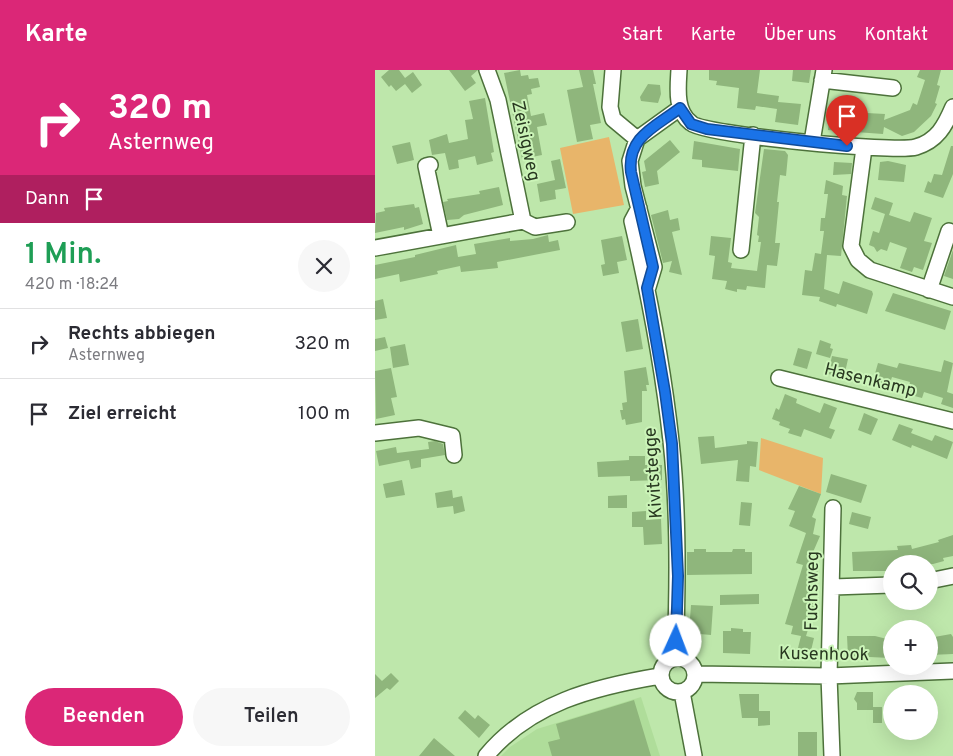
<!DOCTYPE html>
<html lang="de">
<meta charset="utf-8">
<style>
:root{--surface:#fff;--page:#f7f7f7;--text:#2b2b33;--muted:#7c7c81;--line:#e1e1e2;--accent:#db2777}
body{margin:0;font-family:Overpass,sans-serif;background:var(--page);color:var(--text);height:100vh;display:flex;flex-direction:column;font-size:19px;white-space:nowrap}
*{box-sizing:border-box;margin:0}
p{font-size:16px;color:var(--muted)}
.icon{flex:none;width:28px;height:28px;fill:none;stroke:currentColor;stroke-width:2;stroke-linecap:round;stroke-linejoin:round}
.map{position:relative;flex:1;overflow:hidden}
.drawer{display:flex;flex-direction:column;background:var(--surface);width:375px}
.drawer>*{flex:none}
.hud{background:#db2777;color:#fff;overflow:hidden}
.fabs{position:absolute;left:508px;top:485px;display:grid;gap:10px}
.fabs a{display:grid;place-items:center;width:55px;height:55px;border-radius:50%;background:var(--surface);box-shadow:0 5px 20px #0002;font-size:25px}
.pin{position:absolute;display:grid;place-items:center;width:42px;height:42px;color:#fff;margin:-51px -21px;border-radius:50% 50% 50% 0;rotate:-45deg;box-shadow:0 0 5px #0007}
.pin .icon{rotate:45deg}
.me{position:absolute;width:55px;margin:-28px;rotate:2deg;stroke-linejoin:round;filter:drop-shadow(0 0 4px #0008)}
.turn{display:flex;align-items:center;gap:18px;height:105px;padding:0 25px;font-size:22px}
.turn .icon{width:65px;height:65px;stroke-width:2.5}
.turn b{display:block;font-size:35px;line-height:42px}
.then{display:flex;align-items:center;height:48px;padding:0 25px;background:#0003;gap:10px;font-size:19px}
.round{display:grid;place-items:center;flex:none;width:52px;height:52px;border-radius:26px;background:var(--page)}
.summary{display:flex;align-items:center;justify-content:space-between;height:85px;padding:0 25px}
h1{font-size:30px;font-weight:600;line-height:38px;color:#1e9e55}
.action{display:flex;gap:10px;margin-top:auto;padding:10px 25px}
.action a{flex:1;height:58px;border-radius:30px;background:var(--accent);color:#fff;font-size:20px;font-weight:600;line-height:58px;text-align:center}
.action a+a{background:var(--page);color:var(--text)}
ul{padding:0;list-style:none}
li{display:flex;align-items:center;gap:15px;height:70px;padding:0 25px;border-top:1px solid var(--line)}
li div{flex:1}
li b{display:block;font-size:19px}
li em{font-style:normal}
header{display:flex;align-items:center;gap:30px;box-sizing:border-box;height:70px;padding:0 25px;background:var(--accent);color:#fff}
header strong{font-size:24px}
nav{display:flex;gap:28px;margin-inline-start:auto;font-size:18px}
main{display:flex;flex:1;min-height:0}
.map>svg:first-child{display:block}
.built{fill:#afdd9a}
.green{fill:#e8b56a}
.building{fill:#8fb67c}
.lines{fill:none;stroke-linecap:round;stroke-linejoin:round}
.minor-casing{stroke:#4d723b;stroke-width:18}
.minor{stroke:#fff;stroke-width:15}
.route-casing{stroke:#114b97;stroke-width:12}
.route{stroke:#1a73e8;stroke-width:9}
.labels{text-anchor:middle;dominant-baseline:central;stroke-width:4;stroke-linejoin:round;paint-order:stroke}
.street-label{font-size:18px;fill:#283820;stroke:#cbf4b8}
</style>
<header>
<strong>Karte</strong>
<nav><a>Start</a><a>Karte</a><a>Über uns</a><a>Kontakt</a></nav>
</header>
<main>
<section class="drawer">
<div class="hud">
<div class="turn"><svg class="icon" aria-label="right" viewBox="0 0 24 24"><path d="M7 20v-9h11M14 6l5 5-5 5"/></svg><div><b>320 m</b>Asternweg</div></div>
<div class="then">Dann<svg class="icon" aria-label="arrive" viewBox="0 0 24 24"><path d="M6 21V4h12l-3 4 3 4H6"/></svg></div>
</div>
<div class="summary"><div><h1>1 Min.</h1><p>420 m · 18:24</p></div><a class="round"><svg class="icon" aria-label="close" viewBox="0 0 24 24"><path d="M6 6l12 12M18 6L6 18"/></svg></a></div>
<ul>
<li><svg class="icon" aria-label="right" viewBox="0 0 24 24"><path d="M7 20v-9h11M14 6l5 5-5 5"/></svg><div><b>Rechts abbiegen</b><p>Asternweg</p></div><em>320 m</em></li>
<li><svg class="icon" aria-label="arrive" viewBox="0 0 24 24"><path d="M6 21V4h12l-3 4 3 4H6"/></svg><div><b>Ziel erreicht</b></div><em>100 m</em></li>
</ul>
<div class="action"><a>Beenden</a><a>Teilen</a></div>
</section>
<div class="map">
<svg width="578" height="686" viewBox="0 0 578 686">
<rect width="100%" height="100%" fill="#bee7ab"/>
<path class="built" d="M266 627 285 686H126L135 677 162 659Z"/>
<path class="green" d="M234 67 249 135 198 144 185 78Z
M386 368 448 388 446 424 384 400Z"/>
<path class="building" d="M14 0H24L30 8 38 2 47 15 37 23 30 14 21 21 16 15 14 17 6 7Z
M74 0H103L96 6 101 13 90 21Z
M145 0 146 6 153 5 154 9 163 8 165 17 156 19 157 24 152 25 156 46 169 43 172 55 162 57 167 85 147 89 129 3Z
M204 0H218L221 14H218L226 53 215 55 218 69 202 72 192 20 208 17Z
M334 0H385L382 23 404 26 403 32 426 34 423 55 400 52 402 39 381 36 380 40 362 38 364 18 341 15 342 11 334 10Z
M418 0H436L434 13 417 11Z
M545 0H566L562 15 565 16 560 33 562 34 556 46 539 62 527 66 509 57 508 64 453 60 455 41 510 44 509 50 535 40 538 33 542 35 550 10 542 7Z
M273 14 285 15 286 24 283 33 266 31 265 27Z
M110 28 119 82 116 83 118 91 102 95 100 86 83 90 84 98 74 100 70 83 57 85 54 70 72 64 74 73 93 69 90 50 98 49 94 31Z
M295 70 305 82 282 101 284 114 270 117 267 102 271 101 269 91Z
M319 71 365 79 363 101 327 97V90L317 89Z
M35 72 39 90 22 94 17 76Z
M576 76H578V104L568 128 549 122 553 111 556 113 559 104 567 105Z
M389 79 410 81 413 85 411 106 405 105 402 132H404L400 173H405L402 196 392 195 390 218 372 216 371 220 362 219V222L350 219 352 211 337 209 340 186 334 185 336 166 356 168 353 192 357 193 356 198 382 201 386 172H383L384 166 382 165 384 147 380 143Z
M185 89 191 118 180 120 181 129 165 132 162 114 180 110 176 91Z
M513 91 531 95 529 112 503 110 505 92Z
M459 92 477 93 476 104 458 105Z
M451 110 468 116 467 125 472 126 466 186 452 185 449 219 464 224 468 211 497 221 498 224 492 244 462 234 461 237 444 231 445 227 427 225 430 200 437 201 440 183 446 184 449 161H445L446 148H450L453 124H449Z
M124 117 128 135 89 145 84 149 72 150 68 132 73 131 72 129 105 124 104 121Z
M500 127 518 133 514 145 535 152 539 142 557 148 549 171 557 173 548 200 539 197 537 202 525 198 532 178 515 172 512 181 506 179 502 182 499 177 494 175 498 161 504 163 510 144 496 139Z
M39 134 40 138 44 137 48 154 29 160V157L0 163 1 143 10 141 9 138Z
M293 140 295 150 303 148 305 160 297 162 307 205 294 202 297 191 288 193 276 145Z
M173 165 174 172 183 170 185 180 122 192 123 198 86 202 85 196 62 201 63 204 25 212 24 204 0 209V195L40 187V185L81 175 83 187 101 184 99 174 135 168V171L158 169Z
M247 166 252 190 242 192 244 203 228 206 226 195 230 194 226 170Z
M578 180V209L569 206Z
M518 223 576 241 570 260 510 241Z
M8 229 12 248 0 250V231Z
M263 249 268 279 251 282 246 252Z
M10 267 13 278 0 281V269Z
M445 270 456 274 455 278 458 279 455 288 441 284Z
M30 274 34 295 18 298 15 277Z
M423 278 437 282 432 299 418 295Z
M457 286 473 289 469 307 453 304Z
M569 290 578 293 572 322 578 324V338L566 334 568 328 549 322 547 328 532 324 535 312 517 307 513 319 497 314 503 293 522 298 524 293 566 302Z
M271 297 274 315H271L272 321H267V352L251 355 250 349 247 350 245 340H248L247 333 252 332 249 301Z
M16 298 22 327 16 328 20 345 1 349 0 301Z
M410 324 422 329 421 333 445 343 449 333 462 338 454 358 460 360 456 369 429 359 426 367 413 363 415 359 404 355 405 352 397 349 401 338 404 340Z
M489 343 503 349 496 365 483 360Z
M524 354 538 359 536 363 557 371 560 365 578 372 572 389 537 375 536 378 517 370Z
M339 366 340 378 372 374V371L383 372 381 397 375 396 374 412 361 411 363 390 326 394 323 367Z
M60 371 68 374 70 385 46 389V397L36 399 34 390 4 396 1 381 21 377 22 383 54 379 53 372Z
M254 386H270V395H287V410L255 411V406L223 407 222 392 254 390Z
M456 404 492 415 486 433 451 422Z
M27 410 30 425 11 428 8 414Z
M424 416 446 424 437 447 441 449 438 464 445 466 435 489 439 491 437 498 443 500 435 524 434 532 441 534 431 566 439 568 435 585 422 582 426 566 416 564 418 556 410 554 428 495 421 493 431 463 414 456 420 441 413 439Z
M77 420 78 428 87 426 90 441 79 444 78 436 62 438 60 423Z
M252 425V438H233V426Z
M366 432 377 433 375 456 364 455Z
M271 441V450L286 449 287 474 269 475 268 457H257V442Z
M477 442 496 447 493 459 474 454Z
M578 465V486L568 488 569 491 558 494H549L548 490 524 492V494H516V501H478L477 482 523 480 522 476 536 475 537 479 564 472 563 470Z
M319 479H331V482H357L358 479H370V482H377V504L312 505V482H319Z
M384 524V534L345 535V525Z
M316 535 338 536 336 565 314 563Z
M356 558 368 559V562H376L375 584 348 583V561H356Z
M576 564 578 567V584L554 585V568Z
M472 566H500L516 570V588L473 586Z
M16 603 24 611 15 620 12 618 0 628V604L7 611Z
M482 622H498V637H507V653H498V640H482V633L479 629Z
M364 624H384V641H395V655L383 656V648H367Z
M259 630 276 686H177L173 672 185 669 181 654Z
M90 640 100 649 103 645 115 655 104 668 83 648Z
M423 662H442V686H423Z
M59 668 80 686H44Z"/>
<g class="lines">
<g class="minor-casing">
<path id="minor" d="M112 0 123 30 148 151
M238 0 235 37 238 49 262 69
M304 0C303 18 300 41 316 53 329 65 520 83 541 77 562 71 570 56 578 37
M447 10 518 18
M437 72 449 0
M489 78 476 176 483 190 495 200 578 227
M55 95 51 96 66 166
M264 138 257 151C274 224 288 297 296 371 304 443 303 516 300 587
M0 178 148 151 160 157 192 152
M366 180 378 65
M273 217 279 197 258 116 255 91 262 69 305 38
M554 220 574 161
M404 308 578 351
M0 363 44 358 77 366 79 385
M554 511 578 506
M458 517 516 515
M286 605a17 17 0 1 1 34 0a17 17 0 1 1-34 0Z
M320 604 454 606 578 601
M307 622 319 686
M111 686C155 633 219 617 285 606
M457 686 454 606 458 438"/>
</g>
<use href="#minor" class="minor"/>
</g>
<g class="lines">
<g class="route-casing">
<path id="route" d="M301 571 303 506 297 374 290 322 272 218 278 197 256 102C252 67 280 57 305 38L316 54 332 59 472 76"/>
</g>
<use href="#route" class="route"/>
</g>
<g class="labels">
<g class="street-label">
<text transform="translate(150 71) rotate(78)">Zeisigweg</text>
<text transform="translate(495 311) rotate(14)">Hasenkamp</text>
<text transform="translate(279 403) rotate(-94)">Kivitstegge</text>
<text transform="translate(438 521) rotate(-89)">Fuchsweg</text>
<text transform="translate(449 585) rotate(1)">Kusenhook</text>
</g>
</g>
</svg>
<div class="fabs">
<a><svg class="icon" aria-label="search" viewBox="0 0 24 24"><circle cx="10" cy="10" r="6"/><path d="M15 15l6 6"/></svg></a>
<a>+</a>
<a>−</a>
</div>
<div class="pin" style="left:472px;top:76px;background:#d93025"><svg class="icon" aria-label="arrive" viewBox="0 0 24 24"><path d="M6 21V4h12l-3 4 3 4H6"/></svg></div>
<svg class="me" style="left:301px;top:571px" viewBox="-20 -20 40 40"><circle r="19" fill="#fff"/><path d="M0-13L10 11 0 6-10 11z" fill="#1a73e8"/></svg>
</div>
</main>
